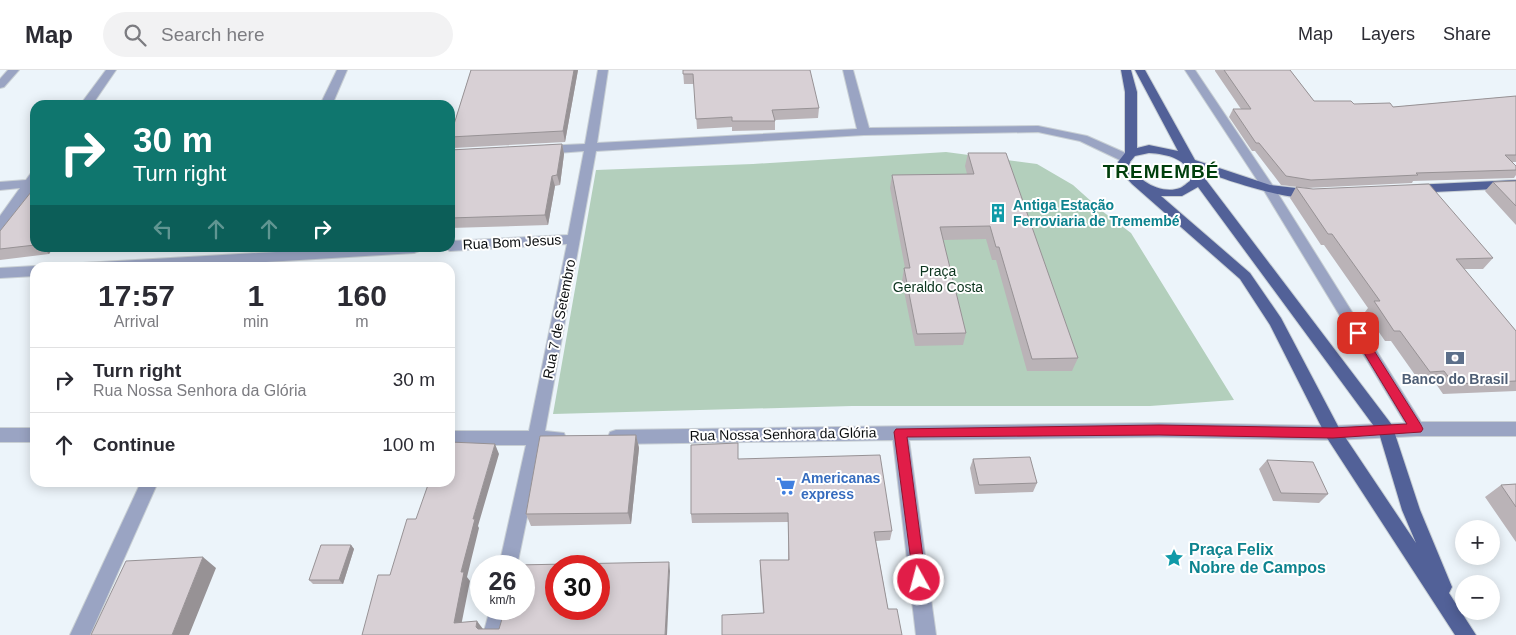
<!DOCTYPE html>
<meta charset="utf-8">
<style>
:root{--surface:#fff;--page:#f2f2f3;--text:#2b2b33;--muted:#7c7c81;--line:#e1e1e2}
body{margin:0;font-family:Arial,sans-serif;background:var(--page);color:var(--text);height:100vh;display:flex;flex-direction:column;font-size:19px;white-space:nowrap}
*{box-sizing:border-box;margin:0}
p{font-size:16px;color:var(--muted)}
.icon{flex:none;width:28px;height:28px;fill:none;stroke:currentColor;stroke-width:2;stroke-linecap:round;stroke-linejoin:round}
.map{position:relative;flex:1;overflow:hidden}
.details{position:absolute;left:30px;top:192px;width:425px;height:225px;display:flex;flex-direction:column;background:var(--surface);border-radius:15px;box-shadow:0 2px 12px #0003}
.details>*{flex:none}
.top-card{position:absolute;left:30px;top:30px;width:425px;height:152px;border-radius:15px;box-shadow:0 2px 12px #0003;background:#0f766e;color:#fff;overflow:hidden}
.buttons{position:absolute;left:1455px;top:450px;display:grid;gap:10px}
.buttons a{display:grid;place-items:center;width:45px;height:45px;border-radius:50%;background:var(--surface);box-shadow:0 2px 12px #0003;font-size:25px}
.speed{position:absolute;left:470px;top:485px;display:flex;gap:10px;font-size:25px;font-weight:700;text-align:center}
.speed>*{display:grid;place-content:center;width:65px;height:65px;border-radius:50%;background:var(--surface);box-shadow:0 2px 12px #0003;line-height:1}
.speed small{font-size:12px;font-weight:400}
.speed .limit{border:8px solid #d22;background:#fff;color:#111}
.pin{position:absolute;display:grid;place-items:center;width:42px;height:42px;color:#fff;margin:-21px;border-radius:10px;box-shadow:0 2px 8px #0006}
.me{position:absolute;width:55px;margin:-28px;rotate:353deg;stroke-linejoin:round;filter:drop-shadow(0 0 4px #0008)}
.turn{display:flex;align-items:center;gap:18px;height:105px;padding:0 20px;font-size:22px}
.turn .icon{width:65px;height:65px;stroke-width:2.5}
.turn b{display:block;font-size:35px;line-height:42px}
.lanes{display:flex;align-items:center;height:48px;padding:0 20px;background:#0003;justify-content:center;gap:25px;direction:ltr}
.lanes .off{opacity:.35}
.eta{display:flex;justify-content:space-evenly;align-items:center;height:85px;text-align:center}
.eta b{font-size:30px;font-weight:800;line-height:35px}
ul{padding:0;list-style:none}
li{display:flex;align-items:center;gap:15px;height:65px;padding:0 20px;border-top:1px solid var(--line)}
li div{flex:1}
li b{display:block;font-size:19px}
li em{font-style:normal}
header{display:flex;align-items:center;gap:30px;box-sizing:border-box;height:70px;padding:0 25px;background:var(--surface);border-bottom:1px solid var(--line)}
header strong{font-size:24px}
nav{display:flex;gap:28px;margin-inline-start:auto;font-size:18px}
.search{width:350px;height:45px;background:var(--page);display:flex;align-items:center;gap:12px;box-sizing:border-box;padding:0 18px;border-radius:28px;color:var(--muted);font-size:19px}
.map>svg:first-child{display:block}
.green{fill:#b3cfbc}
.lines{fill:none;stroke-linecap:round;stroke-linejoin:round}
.minor-casing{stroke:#c8cfd4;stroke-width:2}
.major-casing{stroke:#c8cfd4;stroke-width:2}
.minor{fill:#9aa4c3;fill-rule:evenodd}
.major{fill:#526198;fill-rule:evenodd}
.wall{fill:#bab3b7}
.shaded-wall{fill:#979295}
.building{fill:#d8d0d5;stroke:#979295;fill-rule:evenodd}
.route{fill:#e11d48;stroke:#92132f}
.labels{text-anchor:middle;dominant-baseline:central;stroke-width:4;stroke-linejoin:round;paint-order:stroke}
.culture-label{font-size:14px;font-weight:bold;fill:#0d838f;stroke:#fff;text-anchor:start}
.street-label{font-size:14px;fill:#090c0e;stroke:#fff}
.park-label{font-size:14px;fill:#0c341e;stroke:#fff}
.service-label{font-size:14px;font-weight:bold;fill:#4e5e75;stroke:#fff}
.shop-label{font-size:14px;font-weight:bold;fill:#366cbe;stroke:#fff;text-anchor:start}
.near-culture-label{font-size:16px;font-weight:bold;fill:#0d838f;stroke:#fff;text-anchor:start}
.district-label{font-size:19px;font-weight:bold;letter-spacing:1px;fill:#003f0c;stroke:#fff}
</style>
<header>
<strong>Map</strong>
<div class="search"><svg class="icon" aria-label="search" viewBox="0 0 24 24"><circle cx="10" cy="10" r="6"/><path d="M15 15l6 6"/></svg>Search here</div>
<nav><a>Map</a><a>Layers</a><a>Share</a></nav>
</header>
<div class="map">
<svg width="1516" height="565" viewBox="0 0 1516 565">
<rect width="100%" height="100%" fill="#ecf4fa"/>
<path class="green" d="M946 82 1037 94 1073 115 1102 141 1131 163 1234 330 1150 336H852L553 344 596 100 753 94Z"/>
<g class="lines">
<g class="minor-casing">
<path id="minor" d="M8 0H19L4 17 0 18V9Z
M106 0H116L92 35H80Z
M337 0H347L332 35H320Z
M598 0H608L597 73 857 59 843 0H853L869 58 1038 56 1087 66 1130 85 1132 88 1130 91H1122L1080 71 1038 62 864 65 596 81 545 361 564 363 566 368 564 373 542 375 517 496H499L526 375H450V361H529L567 174 450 181 444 178H450V171L568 165 584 81 544 84 538 80 544 76 585 74Z
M1185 0H1195L1275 119 1421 352H1516V366H1417L1333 370 1159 367 909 370 936 565H916L893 370 616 374 610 372 608 367 610 362 616 360 1159 353 1333 356 1405 353 1263 119Z
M35 102V117L5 159 0 160V146L20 118 0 120V112L26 110 31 103Z
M345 178H421L419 181 414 183 170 198H76L83 193Z
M35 196 40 198H35V206L0 208V198Z
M0 358H35V372H0Z
M141 412H158L90 565H70Z
M490 539H508L503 565H483Z"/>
</g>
<g class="major-casing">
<path id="major" d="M1121 0H1131L1137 22V78L1149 75 1178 81 1135 0H1145L1195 90 1270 115 1313 120 1319 124C1307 139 1219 107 1201 101L1203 106 1392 355 1420 440 1452 517 1449 523 1476 565H1455L1327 368 1270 255 1240 209 1132 114 1121 102 1118 92 1125 83V22ZM1149 83C1167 84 1191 89 1190 111 1187 113 1183 117 1180 118 1161 125 1135 110 1130 92L1135 86ZM1198 117 1379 363 1402 440 1416 473 1339 358 1281 248 1250 203 1161 126H1182Z
M1516 110V118L1413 123 1407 119 1413 115Z"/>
</g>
<use href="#minor" class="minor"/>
<use href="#major" class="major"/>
</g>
<path class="wall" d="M471 0H578L565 72 454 78 450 67Z
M683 0 819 38 818 48 775 50V60L732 61V57L697 59 694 14H684Z
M1215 0H1290L1314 31 1354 34 1393 37 1516 26V92H1512L1516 96V105L1514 108 1413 111 1412 113 1306 118 1281 115 1255 81H1252L1229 47 1233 39H1241L1215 1Z
M562 74 564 84 560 115 555 116 548 155 450 158V80Z
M968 83 1078 288 1072 301H1027L996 190H992L986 169 943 170 966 263 963 275 915 276 902 211 904 198H905L890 118 892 105 967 104 965 96Z
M1516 111V155L1485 121 1493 112Z
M35 117V178H53L49 184 0 190V161Z
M1296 117 1493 188 1483 199H1464L1516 261V321L1443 324 1434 311 1420 312 1391 271H1385L1365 242 1368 238 1324 175H1321L1290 128Z
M636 365 639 378 631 454 531 456 526 444Z
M738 389 892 461 890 470 876 471 888 539 763 543 760 499V490H788V452L692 453 691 444Z
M973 389 1037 413 1033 422 975 424 970 398Z
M1267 390 1328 424 1319 433 1273 431 1259 399Z
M1516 414V472L1485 427 1501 415Z
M351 475 354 479 343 514H313L309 510Z"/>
<path class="shaded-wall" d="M574 0H578L565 72 563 61Z
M562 74 564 84 560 115 557 105Z
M552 106 555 116 548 155 545 145Z
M43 178H53L49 184Z
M636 365 639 378 631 454 628 443Z
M495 374 499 384 478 456 479 458 467 507 470 511 460 561 454 553 461 502 473 449Z
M351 475 354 479 343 514 339 510Z
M203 487 216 498 189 565H172Z
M669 492 670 501 667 565H665Z
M477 551 483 559 481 565 476 557Z"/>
<path class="building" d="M471 0H574L563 61 450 67Z
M683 0H810L819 38 772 40 775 51H732V47L696 49 693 4H683Z
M1224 0H1290L1314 31H1351L1354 34 1390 33 1393 37 1516 26V85H1505L1516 96V100L1416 103 1418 105 1311 110 1286 106 1259 73H1256L1233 39H1251Z
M562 74 557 105 552 106 545 145 450 148V80Z
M968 83H1006L1078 288 1032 289 999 177H996L990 156 940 157 966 263 917 264 904 198H910L892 105 974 104Z
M1516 111V136L1493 112Z
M1429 114 1493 188 1456 189 1516 261V311L1454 314 1444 301 1430 302 1400 261H1394L1374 231H1380L1332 164H1328L1296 117 1313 119Z
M35 117V175L0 179V161Z
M636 365 628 443 526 444 540 366Z
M450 372 495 374 473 449H475L461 502H464L454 553 477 551 476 557 478 559H499L502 549 506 548 508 539H524V496H515L516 495 669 492 665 565H362L378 505H390L407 449H416L429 412H450ZM556 496H599V539H556Z
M738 373V389L880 385 892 461 874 462 888 539H897L902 565H722V545L764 543 760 490H789L788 443 691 444V375Z
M1030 387 1037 413 979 415 973 389Z
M1267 390 1313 392 1328 424 1281 423Z
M1516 414V437L1501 415Z
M321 475H351L339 510H309Z
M203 487 172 565H91L126 491Z"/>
<path class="route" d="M1358 259 1361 260 1421 355 1423 359 1421 362 1333 368 1159 365 907 367 926 510 924 514 919 516 914 514 894 362 896 359 1159 355 1333 358 1407 354 1352 263Z"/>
<defs>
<g id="building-bare" transform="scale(1.5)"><path d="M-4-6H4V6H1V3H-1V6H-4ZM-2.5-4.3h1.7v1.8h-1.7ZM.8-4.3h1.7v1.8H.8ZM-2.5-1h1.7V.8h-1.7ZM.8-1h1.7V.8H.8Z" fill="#0f9aa8" stroke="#fff" stroke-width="2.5" paint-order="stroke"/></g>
<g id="bank-bare" transform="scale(1.5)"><path d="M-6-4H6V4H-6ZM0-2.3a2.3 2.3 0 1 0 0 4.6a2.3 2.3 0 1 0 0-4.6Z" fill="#5c6f8a" stroke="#fff" stroke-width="2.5" paint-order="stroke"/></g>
<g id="supermarket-bare" transform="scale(1.5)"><path d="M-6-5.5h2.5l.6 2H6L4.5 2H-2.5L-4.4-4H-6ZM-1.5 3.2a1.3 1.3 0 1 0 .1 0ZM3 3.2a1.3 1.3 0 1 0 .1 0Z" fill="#3f7fe0" stroke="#fff" stroke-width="2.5" paint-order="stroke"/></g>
<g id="sight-bare" transform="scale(1.5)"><path d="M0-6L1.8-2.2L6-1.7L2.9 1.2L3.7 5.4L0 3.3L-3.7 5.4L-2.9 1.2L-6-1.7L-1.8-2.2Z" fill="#0f9aa8" stroke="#fff" stroke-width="2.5" paint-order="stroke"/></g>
</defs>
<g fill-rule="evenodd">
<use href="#building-bare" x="998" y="143"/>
<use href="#bank-bare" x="1455" y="288"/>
<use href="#supermarket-bare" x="786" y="416"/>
<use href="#sight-bare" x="1174" y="488"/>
</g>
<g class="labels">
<g class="culture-label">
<text x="1013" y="135">Antiga Estação<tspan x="1013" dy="16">Ferroviaria de Tremembé</tspan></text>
</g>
<g class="street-label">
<text transform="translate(512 172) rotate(-3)">Rua Bom Jesus</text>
<text transform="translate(559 249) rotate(-79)">Rua 7 de Setembro</text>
<text transform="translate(783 364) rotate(-1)">Rua Nossa Senhora da Glória</text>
</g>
<g class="park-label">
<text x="938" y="201">Praça<tspan x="938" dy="16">Geraldo Costa</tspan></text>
</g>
<g class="service-label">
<text x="1455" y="309">Banco do Brasil</text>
</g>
<g class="shop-label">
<text x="801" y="408">Americanas<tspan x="801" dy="16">express</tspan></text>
</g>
<g class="near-culture-label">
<text x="1189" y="479">Praça Felix<tspan x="1189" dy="18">Nobre de Campos</tspan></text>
</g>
<g class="district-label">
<text x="1161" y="101">TREMEMBÉ</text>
</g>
</g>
</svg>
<div class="buttons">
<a>+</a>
<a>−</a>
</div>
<div class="speed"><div>26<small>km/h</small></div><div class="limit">30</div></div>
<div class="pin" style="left:1358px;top:263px;background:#d93025"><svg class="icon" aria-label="arrive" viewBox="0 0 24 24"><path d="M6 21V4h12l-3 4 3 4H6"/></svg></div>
<svg class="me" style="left:919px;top:510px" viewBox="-20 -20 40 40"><circle r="17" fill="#e11d48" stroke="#fff" stroke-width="3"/><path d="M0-11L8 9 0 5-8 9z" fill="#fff"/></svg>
<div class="top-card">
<div class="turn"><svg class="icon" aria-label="right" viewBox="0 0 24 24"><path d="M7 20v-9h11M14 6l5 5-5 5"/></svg><div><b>30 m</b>Turn right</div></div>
<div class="lanes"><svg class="icon off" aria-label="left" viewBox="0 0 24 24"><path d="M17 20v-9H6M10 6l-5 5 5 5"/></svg><svg class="icon off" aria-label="ahead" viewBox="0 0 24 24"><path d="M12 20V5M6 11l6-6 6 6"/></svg><svg class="icon off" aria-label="ahead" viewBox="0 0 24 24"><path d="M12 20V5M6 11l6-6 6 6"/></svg><svg class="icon" aria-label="right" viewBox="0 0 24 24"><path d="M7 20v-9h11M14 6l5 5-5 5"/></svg></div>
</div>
<section class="details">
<div class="eta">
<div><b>17:57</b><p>Arrival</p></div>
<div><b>1</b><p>min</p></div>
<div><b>160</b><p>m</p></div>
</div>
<ul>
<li><svg class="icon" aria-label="right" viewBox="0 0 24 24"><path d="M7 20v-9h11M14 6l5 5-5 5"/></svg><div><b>Turn right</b><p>Rua Nossa Senhora da Glória</p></div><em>30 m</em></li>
<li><svg class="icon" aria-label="ahead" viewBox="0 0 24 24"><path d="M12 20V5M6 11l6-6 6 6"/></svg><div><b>Continue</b></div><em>100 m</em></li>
</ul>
</section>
</div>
